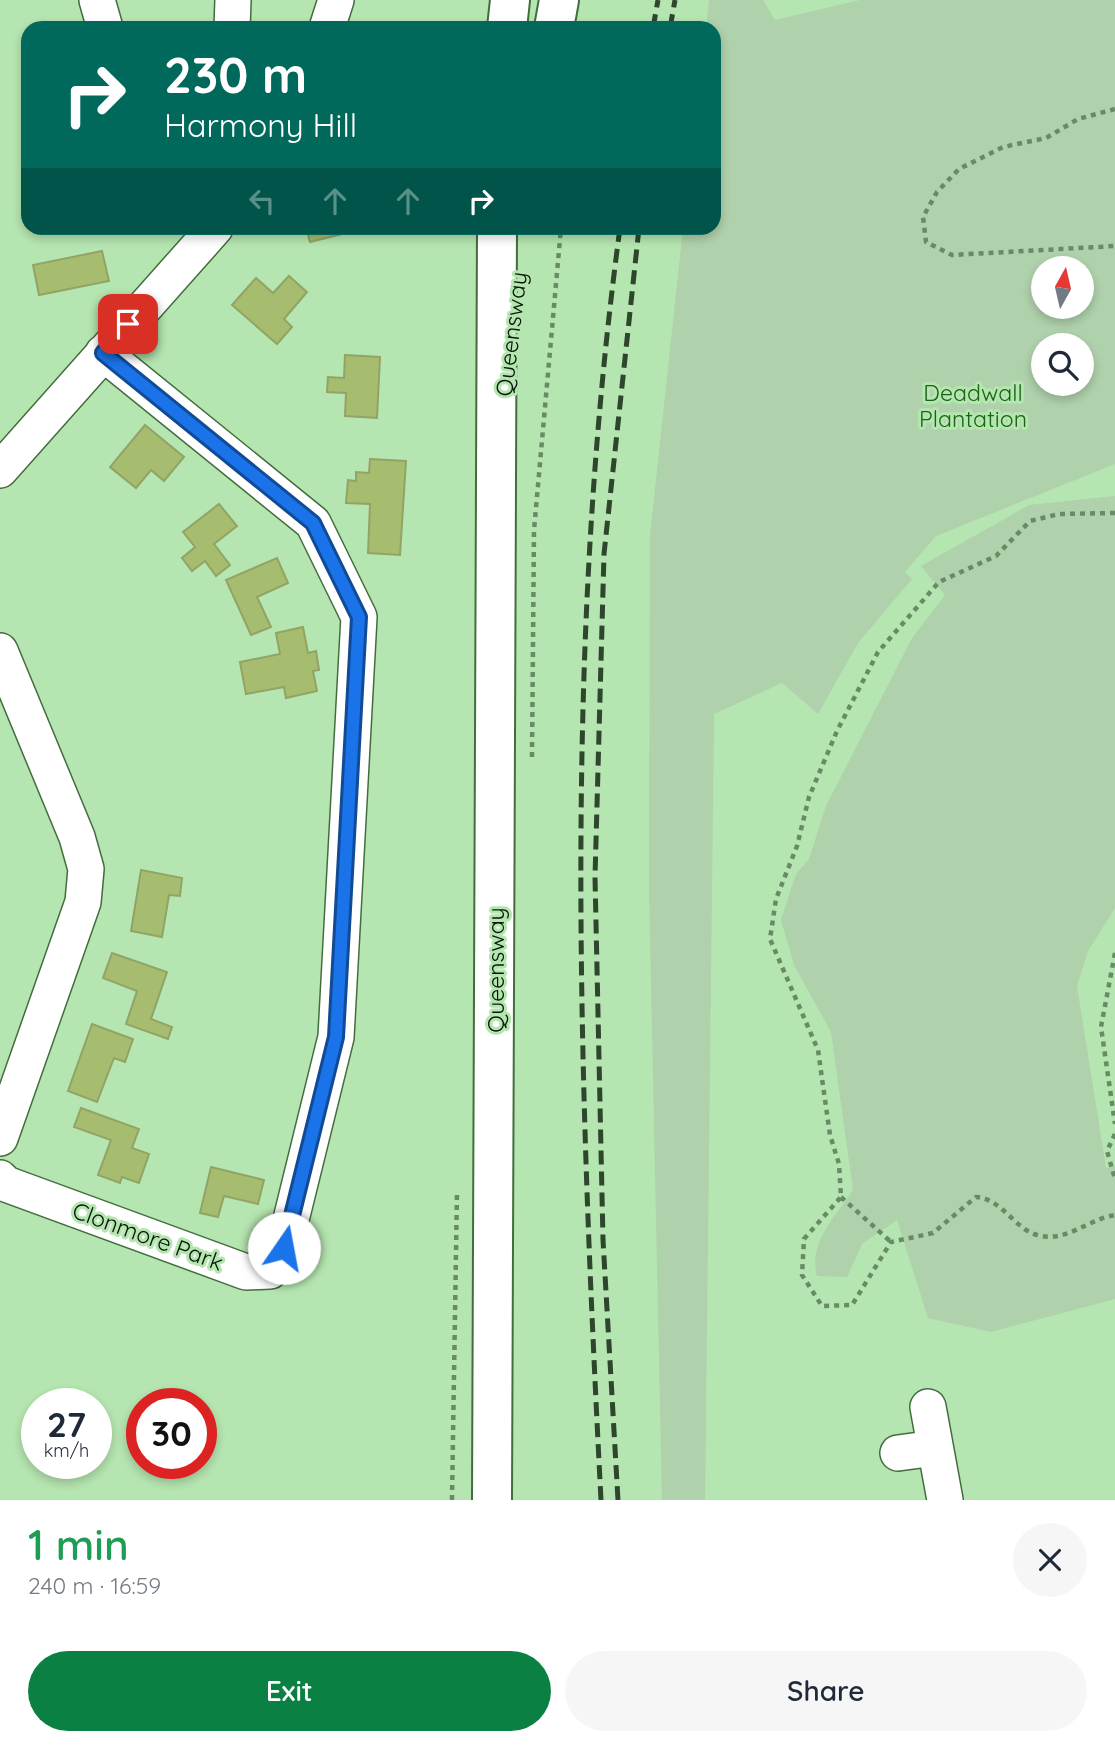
<!DOCTYPE html>
<meta charset="utf-8">
<style>
:root{--surface:#fff;--page:#f6f6f7;--text:#1f2937;--muted:#747a83;--accent:#0b8043}
body{margin:0;font-family:Quicksand,sans-serif;background:var(--page);color:var(--text);height:100vh;display:flex;flex-direction:column;font-size:26px;white-space:nowrap}
*{box-sizing:border-box;margin:0}
p{font-size:23px;color:var(--muted)}
.icon{flex:none;width:38px;height:38px;fill:none;stroke:currentColor;stroke-width:2;stroke-linecap:round;stroke-linejoin:round}
.map{position:relative;height:1500px;overflow:hidden}
.side{display:flex;flex-direction:column;background:var(--surface);flex:1}
.side>*{flex:none}
.guide{position:absolute;left:21px;top:21px;width:700px;height:214px;border-radius:21px;box-shadow:0 4px 10px #0003;background:#00695c;color:#fff;overflow:hidden}
.needle{width:46px;rotate:8deg}
.controls{position:absolute;left:1031px;top:256px;display:grid;gap:14px}
.controls a{display:grid;place-items:center;width:63px;height:63px;border-radius:50%;background:var(--surface);box-shadow:0 4px 10px #0003;font-size:35px}
.speed{position:absolute;left:21px;top:1388px;display:flex;gap:14px;font-size:35px;font-weight:700;text-align:center}
.speed>*{display:grid;place-content:center;width:91px;height:91px;border-radius:50%;background:var(--surface);box-shadow:0 4px 10px #0003;line-height:1}
.speed small{font-size:18px;font-weight:400}
.speed .limit{border:10px solid #d22;background:#fff;color:#111}
.pin{position:absolute;display:grid;place-items:center;width:60px;height:60px;color:#fff;margin:-30px;border-radius:14px;box-shadow:0 4px 10px #0006}
.me{position:absolute;width:77px;margin:-38px;rotate:12deg;stroke-linejoin:round;filter:drop-shadow(0 0 5px #0008)}
.turn{display:flex;align-items:center;gap:24px;height:147px;padding:0 28px;font-size:32px}
.turn .icon{width:91px;height:91px;stroke-width:2.5}
.turn b{display:block;font-size:49px;line-height:60px}
.lanes{display:flex;align-items:center;height:66px;padding:0 28px;background:#0003;justify-content:center;gap:35px;direction:ltr}
.lanes .off{opacity:.35}
.round{display:grid;place-items:center;flex:none;width:74px;height:74px;border-radius:37px;background:var(--page)}
.overview{display:flex;align-items:center;justify-content:space-between;height:119px;padding:0 28px}
h1{font-size:42px;font-weight:600;line-height:52px;color:#1e9e55}
.button{display:flex;gap:14px;margin-top:auto;padding:14px 28px}
.button a{flex:1;height:80px;border-radius:42px;background:var(--accent);color:#fff;font-size:28px;font-weight:600;line-height:80px;text-align:center}
.button a+a{background:var(--page);color:var(--text)}
.map>svg:first-child{display:block}
.green{fill:#afd1ab;fill-rule:evenodd}
.building{fill:#a6bc6e;stroke:#92a465;stroke-width:2}
.lines{fill:none;stroke-linecap:round;stroke-linejoin:round}
.minor-casing{stroke:#436d3e;stroke-width:38}
.highway-casing{stroke:#436d3e;stroke-width:42}
.path{stroke:#688b65;stroke-width:4.5;stroke-dasharray:5 5;stroke-linecap:butt}
.minor{stroke:#fff;stroke-width:35}
.highway{stroke:#fff;stroke-width:38}
.rail{stroke:#2d462c;stroke-width:5;stroke-dasharray:14 7;stroke-linecap:butt}
.route-casing{stroke:#114b97;stroke-width:18}
.route{stroke:#1a73e8;stroke-width:12}
.labels{text-anchor:middle;dominant-baseline:central;stroke-width:6;stroke-linejoin:round;paint-order:stroke}
.street-label{font-size:23px;fill:#051604;stroke:#b5e5b0}
.park-label{font-size:23px;fill:#196513;stroke:#b5e5b0}
</style>
<div class="map">
<svg width="1115" height="1500" viewBox="0 0 1115 1500">
<rect width="100%" height="100%" fill="#b5e5b0"/>
<path class="green" d="M709 0H763L775 20 860 0H1115V464L936 536 905 572 912 579 858 643 818 714 782 683 714 714 705 1500H662L649 888 650 536 683 228H714V28H706ZM1043 268H1082V306H1043ZM1043 345H1082V383H1043Z
M1115 496V908L1088 951 1077 986 1106 1168 1115 1166V1299L991 1332 928 1318 897 1220 862 1244 847 1277 817 1276C808 1243 836 1216 853 1190L831 1032 794 965 781 920 796 874 809 859 826 806 912 638 945 595 921 566 1029 505Z"/>
<path class="building" d="M306 228H366L310 242Z
M102 251 109 281 39 295 33 265Z
M289 276 307 292 284 319 292 327 277 344 232 305 256 278 273 293Z
M345 355 380 357 377 418 345 416 346 393 327 392 328 377 344 378Z
M145 425 184 457 164 481 151 470 136 488 110 467Z
M370 459 406 461 400 555 368 553 370 504 346 503 348 480 356 481V472L369 473Z
M219 504 237 526 214 544 230 565 216 576 205 561 192 571 182 558 195 547 183 532Z
M277 558 288 583 257 597 271 627 251 635 226 580Z
M303 627 308 653 316 651 319 670 313 671 317 691 286 698 284 687 246 694 240 662 280 654 276 633Z
M141 870 182 878 180 896 169 895 162 937 131 931Z
M112 953 167 972 151 1019 172 1027 168 1039 126 1024 137 991 103 978Z
M92 1024 133 1039 125 1062 114 1058 97 1102 68 1091Z
M81 1108 139 1129 132 1148 149 1154 139 1183 122 1177 120 1183 98 1175 111 1140 74 1127Z
M211 1167 264 1180 258 1204 224 1196 218 1217 200 1213Z"/>
<g class="lines">
<g class="minor-casing">
<path id="minor" d="M97 0 105 28
M232 28 233 0
M327 28 336 0
M0 470 215 228
M0 651 77 837 86 869 83 902 0 1138
M0 1178 6 1184 246 1272 270 1271 284 1248 336 1037 359 617 313 523 103 353
M928 1407 945 1500
M898 1453 935 1448"/>
</g>
<g class="highway-casing">
<path id="highway" d="M507 28 510 0
M554 28 559 0
M492 1500 497 228"/>
</g>
<path class="path" d="M1115 109 1078 119 1046 138 1003 147 959 169 937 192 923 217 926 242 952 255 1115 246
M1115 513 1059 514 1030 521 996 556 939 582 878 652 837 731 809 797 797 846 776 899 770 939 818 1050 830 1135 839 1164 841 1197 804 1239 802 1275 822 1306 852 1305 891 1242 933 1233 976 1197C1004 1199 1014 1231 1041 1236 1068 1241 1089 1219 1115 1215
M532 757 534 530 561 228
M1115 953 1101 1027 1115 1124
M1115 1134 1107 1151 1115 1179
M841 1197 891 1242
M452 1500 457 1191"/>
<use href="#minor" class="minor"/>
<use href="#highway" class="highway"/>
<path class="rail" d="M653 28 658 0
M670 28 675 0
M601 1500C579 1076 563 649 620 228
M618 1500 603 1240 595 877 604 554 639 228"/>
</g>
<g class="lines">
<g class="route-casing">
<path id="route" d="M128 324 103 353 313 523 359 617 336 1037 284 1248"/>
</g>
<use href="#route" class="route"/>
</g>
<g class="labels">
<g class="street-label">
<text transform="translate(511 334) rotate(-83)">Queensway</text>
<text transform="translate(495 970) rotate(-90)">Queensway</text>
<text transform="translate(148 1236) rotate(20)">Clonmore Park</text>
</g>
<g class="park-label">
<text x="973" y="392">Deadwall<tspan x="973" dy="26">Plantation</tspan></text>
</g>
</g>
</svg>
<div class="controls">
<a><svg class="needle" viewBox="-14 -14 28 28"><path d="M0-13l5 13h-10z" fill="#e53935"/><path d="M0 13l5-13h-10z" fill="#747a83"/></svg></a>
<a><svg class="icon" aria-label="search" viewBox="0 0 24 24"><circle cx="10" cy="10" r="6"/><path d="M15 15l6 6"/></svg></a>
</div>
<div class="speed"><div>27<small>km/h</small></div><div class="limit">30</div></div>
<div class="pin" style="left:128px;top:324px;background:#d93025"><svg class="icon" aria-label="arrive" viewBox="0 0 24 24"><path d="M6 21V4h12l-3 4 3 4H6"/></svg></div>
<svg class="me" style="left:284px;top:1248px" viewBox="-20 -20 40 40"><circle r="19" fill="#fff"/><path d="M0-13L10 11 0 6-10 11z" fill="#1a73e8"/></svg>
<div class="guide">
<div class="turn"><svg class="icon" aria-label="right" viewBox="0 0 24 24"><path d="M7 20v-9h11M14 6l5 5-5 5"/></svg><div><b>230 m</b>Harmony Hill</div></div>
<div class="lanes"><svg class="icon off" aria-label="left" viewBox="0 0 24 24"><path d="M17 20v-9H6M10 6l-5 5 5 5"/></svg><svg class="icon off" aria-label="ahead" viewBox="0 0 24 24"><path d="M12 20V5M6 11l6-6 6 6"/></svg><svg class="icon off" aria-label="ahead" viewBox="0 0 24 24"><path d="M12 20V5M6 11l6-6 6 6"/></svg><svg class="icon" aria-label="right" viewBox="0 0 24 24"><path d="M7 20v-9h11M14 6l5 5-5 5"/></svg></div>
</div>
</div>
<section class="side">
<div class="overview"><div><h1>1 min</h1><p>240 m · 16:59</p></div><a class="round"><svg class="icon" aria-label="close" viewBox="0 0 24 24"><path d="M6 6l12 12M18 6L6 18"/></svg></a></div>
<div class="button"><a>Exit</a><a>Share</a></div>
</section>
